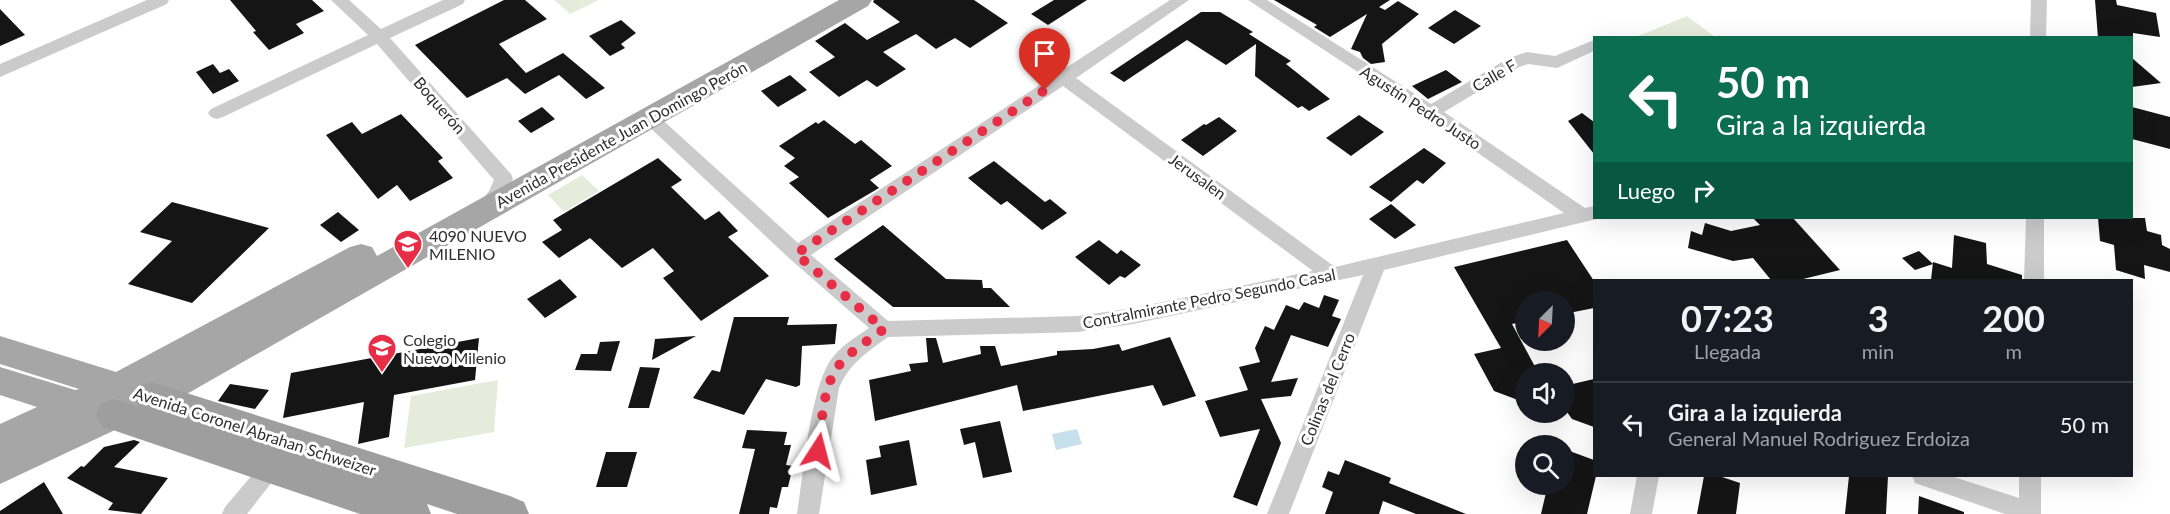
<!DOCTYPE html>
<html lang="es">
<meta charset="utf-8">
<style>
:root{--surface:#171b24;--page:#20242c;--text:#f1f3f6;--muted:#9ea1a6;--line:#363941}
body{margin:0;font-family:Lato,sans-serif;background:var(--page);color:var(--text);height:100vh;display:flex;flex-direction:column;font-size:22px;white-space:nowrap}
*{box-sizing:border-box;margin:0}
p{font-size:20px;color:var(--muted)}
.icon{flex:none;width:33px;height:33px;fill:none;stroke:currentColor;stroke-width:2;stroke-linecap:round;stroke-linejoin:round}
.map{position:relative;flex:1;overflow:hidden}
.details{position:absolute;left:1593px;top:279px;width:540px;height:198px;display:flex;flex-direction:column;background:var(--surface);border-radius:0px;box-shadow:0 6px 24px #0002}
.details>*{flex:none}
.banner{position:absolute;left:1593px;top:36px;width:540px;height:183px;border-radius:0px;box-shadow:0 6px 24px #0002;background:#0b6e4f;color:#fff;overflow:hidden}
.needle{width:39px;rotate:204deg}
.fabs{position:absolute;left:1515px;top:291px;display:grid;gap:12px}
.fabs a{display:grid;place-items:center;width:60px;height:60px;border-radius:50%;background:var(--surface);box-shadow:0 6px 24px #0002;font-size:30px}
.pin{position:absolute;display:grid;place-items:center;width:51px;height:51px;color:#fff;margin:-62px -26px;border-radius:50% 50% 50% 0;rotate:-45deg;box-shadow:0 0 6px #0007}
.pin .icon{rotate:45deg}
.me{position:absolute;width:66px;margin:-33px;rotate:9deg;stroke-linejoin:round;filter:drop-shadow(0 0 4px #0008)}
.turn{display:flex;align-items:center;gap:21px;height:126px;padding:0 24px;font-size:27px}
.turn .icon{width:78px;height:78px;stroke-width:2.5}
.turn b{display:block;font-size:42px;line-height:51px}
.then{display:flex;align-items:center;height:57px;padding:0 24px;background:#0003;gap:12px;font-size:22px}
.eta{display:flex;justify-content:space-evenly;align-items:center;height:102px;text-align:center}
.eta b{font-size:36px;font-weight:700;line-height:42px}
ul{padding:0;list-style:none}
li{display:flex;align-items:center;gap:18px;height:84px;padding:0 24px;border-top:2px solid var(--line)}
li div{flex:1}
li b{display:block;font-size:22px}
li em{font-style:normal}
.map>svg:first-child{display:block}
.green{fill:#e5ecdb}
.water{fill:#c7e0ec}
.building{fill:#151515}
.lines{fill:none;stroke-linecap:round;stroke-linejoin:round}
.minor{fill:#cbcbcb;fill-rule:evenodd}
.primary{fill:#a6a6a6;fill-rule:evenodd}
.trunk{fill:#9e9e9e;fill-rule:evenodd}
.route{stroke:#e72e47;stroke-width:10;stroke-dasharray:0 18}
.labels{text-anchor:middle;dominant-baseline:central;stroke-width:6;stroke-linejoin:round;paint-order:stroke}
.street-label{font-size:16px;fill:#2e2e2e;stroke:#fff}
.poi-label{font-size:16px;fill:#2e2e2e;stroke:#fff;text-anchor:start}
</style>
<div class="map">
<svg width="2170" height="514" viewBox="0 0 2170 514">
<rect width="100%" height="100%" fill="#fff"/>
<path class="green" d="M554 0H599L570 14Z
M1687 16 1715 37H1636Z
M582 175 599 191 564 212 548 195Z
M498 380 494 432 404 448 411 396Z"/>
<path class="water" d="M1077 429 1082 444 1056 450 1052 434Z"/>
<path class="building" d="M230 0H312L324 11 296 24 304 33 269 50 253 32 256 31Z
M504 0H525L547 19 499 44 526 73 563 53 605 88 586 99 559 75 525 94 507 78 467 98 415 45Z
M874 0H974L1008 23 970 48 955 38 936 49 916 34 883 52 906 69 877 87 867 80 839 97 809 72 835 57 815 41 845 23 867 40 900 22 873 2Z
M1054 0H1087L1048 25 1031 14Z
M1274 0H1390L1379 7 1385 10 1398 1 1419 14 1382 44 1385 62 1371 64 1363 58 1360 52 1351 49 1367 14 1330 37 1314 27 1317 25Z
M2095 0H2116L2117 5 2156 13 2160 37 2133 33V38H2098Z
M0 9 25 35 0 46Z
M1455 10 1481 26 1454 44 1428 28Z
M1201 12H1220L1253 32 1249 34 1291 61 1286 64 1330 99 1309 111 1302 106 1298 108 1255 76 1256 44 1226 65 1187 40 1124 82 1110 73Z
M621 20 636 33 621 44 625 48 610 56 589 36Z
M2132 58 2161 83 2132 87Z
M213 64 220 73 229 69 239 81 213 94 196 72Z
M1446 70 1462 82 1428 99 1412 86Z
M790 75 807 90 778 107 761 91Z
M542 107 555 119 531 133 518 121Z
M2132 107 2170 117V149L2132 139Z
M1582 113 1594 122V154L1568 121Z
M401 114 443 158 438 161 453 178 410 201 397 185 378 199 326 135 352 122 362 134Z
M1359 115 1384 132 1351 156 1326 138Z
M1219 117 1237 131 1203 156 1181 140 1204 124 1206 125Z
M824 120 855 144 861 140 892 166 870 180 879 188 828 218 789 183 799 177 784 166 795 158 779 146 816 122 818 124Z
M1424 148 1446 163 1423 184 1417 180 1391 202 1369 187Z
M658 158 682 180 671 187 705 220 719 211 738 231 728 237 769 276 701 321 663 278 674 271 653 248 622 268 590 238 559 258 542 242 562 230 553 220Z
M994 161 1045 202 1050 199 1067 213 1042 230 1007 201 1001 205 968 178Z
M172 202 269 228 192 303 128 284 172 241 140 232Z
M1391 204 1416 225 1395 239 1369 219Z
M338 212 359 230 341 242 320 225Z
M1753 218H1793L1840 270 1799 280H1771L1753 258 1733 261 1688 248 1691 231 1702 235 1705 223 1731 231 1760 225Z
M2098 218H2145L2147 231 2161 235 2162 245 2170 249V272L2144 265 2145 279 2116 270 2114 245 2100 241Z
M883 225 946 279 982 280 983 288H991L1010 307H893L834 259Z
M1954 235 1986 243 1987 264 2022 275V280H1931L1933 262 1952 268Z
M1099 240 1117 254 1121 250 1141 265 1125 278 1120 276 1109 285 1075 257Z
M1567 240 1594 281V308L1564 314V302H1526V321L1512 324 1539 374H1526V403L1494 391 1474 354 1501 348 1454 267Z
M1919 251 1933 264 1915 270 1902 258Z
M560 279 577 297 545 318 527 299Z
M1324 295 1339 300 1332 316 1341 319 1328 347 1291 335 1271 382 1298 378 1291 396 1261 399 1281 443 1257 506 1233 497 1260 429 1220 437 1205 401 1248 390 1239 367 1260 362 1255 348 1265 326 1274 330 1286 305 1299 310 1304 302 1319 308Z
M734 317H789L787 325 837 324 835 344 802 346 800 385 796 387 766 379 744 415 693 398 712 370 720 372Z
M696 336 652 360 655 339Z
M1170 337 1196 396 1163 406 1153 385 1023 411 1017 385 875 421 869 380 911 371 909 364 928 362 926 338H936L943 363 981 354 980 346H995L1001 366 1057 355V351L1093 349 1119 344 1122 351Z
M479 338 475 380 394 395 389 437 358 444 364 402 283 418 291 373Z
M620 341 611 371 575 370 581 354H597L600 342Z
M640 367 660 368 649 408H628Z
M1594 379V427L1572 419 1564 408V386Z
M230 384 269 390 255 409 218 401Z
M1000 421 1012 472 983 478 975 442 964 445 960 429Z
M747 430 787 432 784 445H791L786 465 793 466 788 487H782L777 508 770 507 769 514H739L755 449 742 448Z
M134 440 140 442 114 467 168 478 141 514 108 510 113 503 67 478 81 466 84 467 104 447Z
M909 440 917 485 871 495 866 460 881 457 879 446Z
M1564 449 1594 460 1596 476 1587 514H1541L1548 484H1564Z
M606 452H637L627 487H596Z
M1345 460 1391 478 1389 483 1466 514H1416L1383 501 1379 514H1325L1333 492 1322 487 1328 471 1339 475Z
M1704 476H1719L1740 483 1736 514H1697Z
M1849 476H1888L1886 514H1845Z
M44 482 63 514H0V511Z
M1919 496 1964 512V514H1918Z"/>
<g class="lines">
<path class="minor" d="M147 0H169L167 4 0 77V64Z
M331 0H349L381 29 443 0H465L463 4 390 38 511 174 513 179C507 193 499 217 479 211L477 206 489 191 494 180 377 44 223 117 217 119 211 117 208 113 211 109 368 35Z
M1170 0H1189L1076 78 1335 267 1564 213 1425 116 1248 0H1267L1431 104 1507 59 1527 52 1555 56 1594 40V51L1557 68 1528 64 1519 67 1444 112 1585 208 1594 206V218H1601L1384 270 1289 514H1267L1363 275 1133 324 1078 332 888 337C867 352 849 364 839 388L819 514H797C803 475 810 392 830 361 839 347 856 337 869 328L790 259 644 122 641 118 644 114 650 112 656 114 798 243ZM1063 86 1313 271 1133 308 1078 316 888 321 811 255Z
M2031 0H2047L2046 38H2030Z
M2026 218H2044V280H2024Z
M272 458 280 461 283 468 247 514H222L225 507 264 461Z
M1637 476H1659L1652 514H1630Z
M1912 476H1951L2019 498V476H2041V514H2005L1915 483Z"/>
<path class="primary" d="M839 0H872L868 6 164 407 0 484V424L37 407 0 395V367L75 390 79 389 0 364V336L116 372 350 247 361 244 372 247 377 256Z"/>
<path class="trunk" d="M152 382 510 496 524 502 529 514H457L427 504 431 514H360L101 426 96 415 101 404 114 399 139 407 134 397 139 386Z"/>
</g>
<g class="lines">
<path class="route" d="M818 451C822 425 822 385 840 364 852 350 869 340 884 329L796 254 1045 90"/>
</g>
<defs>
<g id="school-pin" transform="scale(1.5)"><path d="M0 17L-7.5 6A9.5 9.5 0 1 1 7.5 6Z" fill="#e72e47" stroke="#fff"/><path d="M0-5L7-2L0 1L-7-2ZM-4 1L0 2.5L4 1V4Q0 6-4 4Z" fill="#fff"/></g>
</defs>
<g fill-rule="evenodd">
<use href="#school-pin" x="408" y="244"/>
<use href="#school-pin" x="382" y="348"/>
</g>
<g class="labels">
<g class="street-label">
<text transform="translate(1494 75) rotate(-30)">Calle F</text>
<text transform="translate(440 105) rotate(49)">Boquerón</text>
<text transform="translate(1421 107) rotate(33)">Agustín Pedro Justo</text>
<text transform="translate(621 134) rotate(-29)">Avenida Presidente Juan Domingo Perón</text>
<text transform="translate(1198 176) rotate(36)">Jerusalen</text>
<text transform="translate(1209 298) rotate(-11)">Contralmirante Pedro Segundo Casal</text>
<text transform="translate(1327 389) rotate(-68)">Colinas del Cerro</text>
<text transform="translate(255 431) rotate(18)">Avenida Coronel Abrahan Schweizer</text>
</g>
<g class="poi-label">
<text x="429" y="235">4090 NUEVO<tspan x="429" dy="18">MILENIO</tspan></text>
<text x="403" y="339">Colegio<tspan x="403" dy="18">Nuevo Milenio</tspan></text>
</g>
</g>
</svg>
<div class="fabs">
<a><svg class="needle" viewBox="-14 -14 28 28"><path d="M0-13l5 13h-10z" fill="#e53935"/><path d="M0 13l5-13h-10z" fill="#9ea1a6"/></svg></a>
<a><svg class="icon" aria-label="sound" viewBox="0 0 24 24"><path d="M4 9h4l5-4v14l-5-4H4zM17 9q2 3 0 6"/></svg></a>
<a><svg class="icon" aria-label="search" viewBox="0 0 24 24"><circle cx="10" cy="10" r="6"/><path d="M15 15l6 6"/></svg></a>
</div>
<div class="pin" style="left:1045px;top:90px;background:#d93025"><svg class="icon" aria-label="arrive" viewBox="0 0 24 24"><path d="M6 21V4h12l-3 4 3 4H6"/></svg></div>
<svg class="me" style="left:818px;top:451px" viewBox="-20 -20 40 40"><path d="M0-17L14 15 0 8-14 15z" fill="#e72e47" stroke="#fff" stroke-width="4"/></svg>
<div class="banner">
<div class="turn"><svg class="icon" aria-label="left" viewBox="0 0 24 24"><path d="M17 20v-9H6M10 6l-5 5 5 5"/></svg><div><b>50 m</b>Gira a la izquierda</div></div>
<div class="then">Luego<svg class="icon" aria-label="right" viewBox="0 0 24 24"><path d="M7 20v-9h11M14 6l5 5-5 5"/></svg></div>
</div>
<section class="details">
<div class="eta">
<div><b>07:23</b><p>Llegada</p></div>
<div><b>3</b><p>min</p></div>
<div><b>200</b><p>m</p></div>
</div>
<ul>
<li><svg class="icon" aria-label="left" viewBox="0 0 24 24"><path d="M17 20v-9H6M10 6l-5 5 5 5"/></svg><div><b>Gira a la izquierda</b><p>General Manuel Rodriguez Erdoiza</p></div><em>50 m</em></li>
</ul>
</section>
</div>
